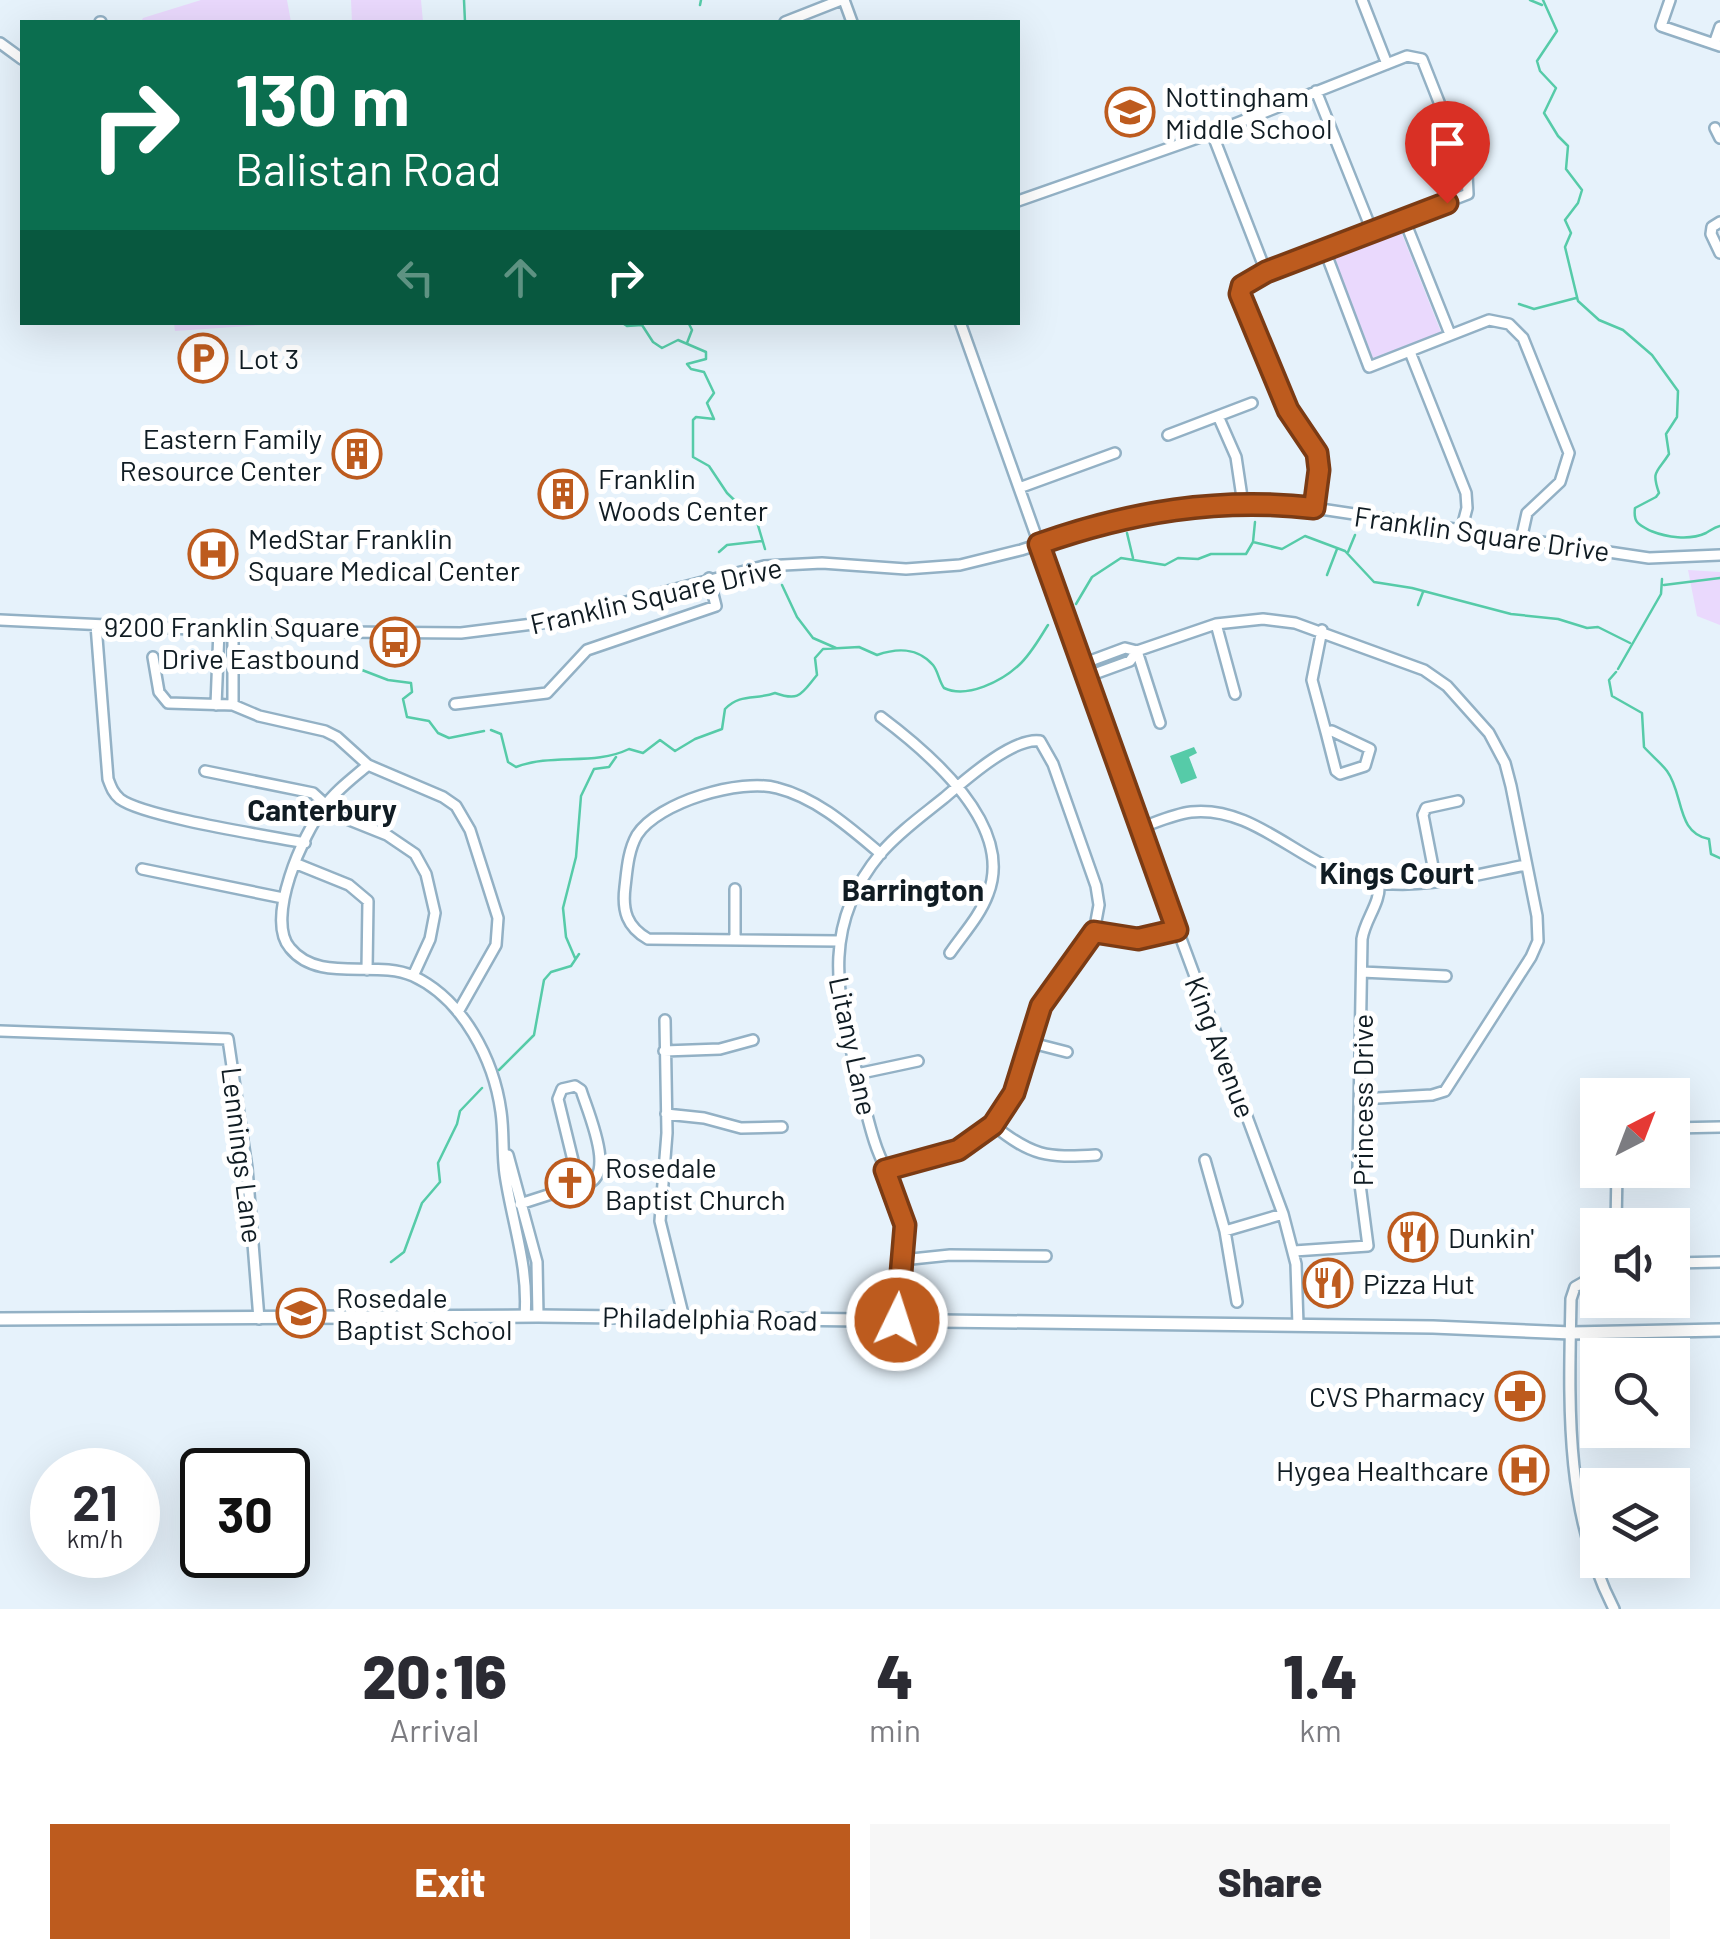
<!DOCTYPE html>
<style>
:root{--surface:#fff;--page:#f7f7f7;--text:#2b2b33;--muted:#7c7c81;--accent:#bd5b1e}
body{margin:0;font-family:Barlow,sans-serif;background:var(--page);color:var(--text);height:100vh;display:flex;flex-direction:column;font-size:38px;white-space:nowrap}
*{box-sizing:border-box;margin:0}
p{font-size:32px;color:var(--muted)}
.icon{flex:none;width:55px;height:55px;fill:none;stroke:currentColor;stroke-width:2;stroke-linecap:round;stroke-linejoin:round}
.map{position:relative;height:1609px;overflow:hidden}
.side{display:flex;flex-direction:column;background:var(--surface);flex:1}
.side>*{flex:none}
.guide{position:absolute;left:20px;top:20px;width:1000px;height:305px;border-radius:0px;box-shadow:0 10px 40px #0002;background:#0b6e4f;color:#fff;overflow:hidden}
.needle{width:65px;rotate:42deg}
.fabs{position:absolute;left:1580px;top:1078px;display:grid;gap:20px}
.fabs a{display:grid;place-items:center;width:110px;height:110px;border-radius:0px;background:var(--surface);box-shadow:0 10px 40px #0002;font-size:50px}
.speed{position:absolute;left:30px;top:1448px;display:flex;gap:20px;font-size:50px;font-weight:700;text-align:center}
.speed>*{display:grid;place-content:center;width:130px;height:130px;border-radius:50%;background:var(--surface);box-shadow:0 10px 40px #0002;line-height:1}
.speed small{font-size:25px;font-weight:400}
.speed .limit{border:5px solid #111;border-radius:15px;background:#fff;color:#111}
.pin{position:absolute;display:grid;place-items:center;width:85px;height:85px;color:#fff;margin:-102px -42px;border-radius:50% 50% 50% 0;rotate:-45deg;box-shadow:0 0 10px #0007}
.pin .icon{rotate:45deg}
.me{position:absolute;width:110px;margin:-55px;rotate:4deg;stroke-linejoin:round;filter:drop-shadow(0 0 8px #0008)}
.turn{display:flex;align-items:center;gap:35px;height:210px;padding:0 50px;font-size:45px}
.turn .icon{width:130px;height:130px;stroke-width:2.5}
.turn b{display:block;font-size:70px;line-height:85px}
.lanes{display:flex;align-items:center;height:95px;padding:0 50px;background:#0003;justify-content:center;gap:50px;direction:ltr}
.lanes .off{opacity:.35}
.eta{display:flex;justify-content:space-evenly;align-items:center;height:170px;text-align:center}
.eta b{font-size:60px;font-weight:800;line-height:70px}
.button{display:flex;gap:20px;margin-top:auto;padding:20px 50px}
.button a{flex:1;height:115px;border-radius:0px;background:var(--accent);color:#fff;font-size:40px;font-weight:800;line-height:115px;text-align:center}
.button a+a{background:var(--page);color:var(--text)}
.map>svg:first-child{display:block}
.green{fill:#ead9fd}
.water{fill:#56cba8}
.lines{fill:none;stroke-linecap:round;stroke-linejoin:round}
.stream{stroke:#56cba8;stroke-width:2.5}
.minor-casing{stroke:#93b1c5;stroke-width:14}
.major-casing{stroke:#93b1c5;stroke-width:16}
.minor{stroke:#fff;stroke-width:9}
.major{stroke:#fff;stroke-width:11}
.route-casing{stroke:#7b3b14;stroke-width:25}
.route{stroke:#bd5b1e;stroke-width:18}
.labels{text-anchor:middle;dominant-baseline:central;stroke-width:10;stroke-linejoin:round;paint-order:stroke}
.poi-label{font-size:28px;fill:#101c23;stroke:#fff;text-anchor:start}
.street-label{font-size:28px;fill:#101c23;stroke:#fff}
.neighbourhood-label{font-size:30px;font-weight:bold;fill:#101c23;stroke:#fff}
</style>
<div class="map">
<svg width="1720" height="1609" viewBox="0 0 1720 1609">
<rect width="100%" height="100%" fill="#e6f2fb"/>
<path class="green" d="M201 0H287L291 22H141L143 18Z
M351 0H421L423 22H352Z
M1400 229 1441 332 1373 358 1334 257Z
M174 323 292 322V323L175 331Z
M1688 570 1720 572V625L1697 616Z"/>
<path class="water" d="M1194 747 1197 753 1189 757 1197 778 1181 784 1170 756Z"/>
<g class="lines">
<path class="stream" d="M464 0 465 22
M1530 0 1542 5
M1543 0 1557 31 1537 61 1540 71 1556 88 1544 113 1558 136 1568 146 1566 169 1582 190 1578 203 1565 220 1571 233 1565 247 1578 301 1599 320 1623 330 1652 355 1678 391 1677 417 1666 434 1669 454C1657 473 1651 470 1659 493L1656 497 1635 508C1633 523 1639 525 1651 531 1666 537 1689 541 1706 533 1711 530 1715 527 1720 526
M700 5 701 0
M1519 304 1534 309 1576 298
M573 322H574
M597 322 620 323
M621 322 627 326 642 325 653 342 662 348 678 340 706 352V359L687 364 691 369 704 372 714 393 707 403 714 419 696 417 693 420V457L709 466 727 493 757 522 765 549
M687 343 692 330 688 322
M1127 533 1133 558
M1253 542 1282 549 1305 536 1345 551 1374 582 1412 588 1511 614 1558 619 1587 628 1598 627 1630 643
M719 552 727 545 762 541
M1348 552 1355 535
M1327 575 1337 549
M782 585 797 617 813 638 836 648
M1664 585 1720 578
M1076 604 1092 577 1121 558 1165 565 1178 558 1198 559 1211 554H1246L1253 542 1255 522
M1418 605 1423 592
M266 654 281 661 362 670 388 680 411 683 412 692 403 699 407 717 429 721 438 733 449 738 484 731
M1618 669 1661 594 1662 579
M1616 672 1609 680 1612 696 1642 713 1644 747C1651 755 1661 763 1667 771 1684 794 1676 833 1709 839L1711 854 1720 858
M491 730 501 734 508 762 516 767C553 753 594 766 629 749L643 753 660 740 675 751 695 739 722 729 725 709C740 693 756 700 775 693 800 702 801 694 817 675L815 658 823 649 859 647 877 655C897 648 917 647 933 665 938 671 939 681 944 688 967 699 1002 681 1019 665 1031 654 1039 639 1048 625
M575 958 566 937 563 908 576 857 581 796 594 769 609 767 616 757
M499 1070 534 1035 544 980 551 972 571 966 579 954
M391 1262 404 1252 422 1203 440 1182 438 1163 457 1124 460 1111 482 1088"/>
<g class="minor-casing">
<path id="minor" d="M844 0 852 22
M1362 0 1387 64
M1670 0 1661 26 1720 46
M100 22H101
M785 22 841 0
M0 43 22 59
M1714 44 1720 27
M1316 91 1372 231
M1715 128 1720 138
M1212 133 1266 272
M1018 201 1212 133 1407 56 1422 59 1467 173 1468 194 1266 272 1246 282 1240 290 1288 410 1317 453 1319 470 1314 508
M1404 219 1450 334
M1720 222 1712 227 1711 234 1720 253
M1325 251 1369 367 1489 320 1509 324 1523 338 1569 453 1560 482 1527 513 1521 540
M960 322 1140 828 1283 1214 1296 1264 1298 1325
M1410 352 1466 493 1467 508 1461 531
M1218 416 1236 457 1243 504
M1168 435 1252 403
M1019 488 1115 453
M0 620 233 631 461 633 549 622 764 566 822 563 906 569 960 565 1021 550 1127 516 1182 507 1243 504 1314 508 1649 558 1720 555
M1216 624 1235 694
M96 625 108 779C111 787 113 793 120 799 144 817 269 836 305 843
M1322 630 1312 680 1326 732
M153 657 159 692 168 703 233 705 259 716 325 731 337 737 368 765 443 797 456 806 470 830 498 918 496 945 458 1012
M1082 664 1125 648 1137 651 1130 661 1086 677
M455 704 547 693 587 650 716 606 709 578
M216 705 219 630
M233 705V631
M881 717C929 753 1015 825 988 894 980 916 963 934 950 953
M1160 723 1137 651 1216 624 1263 619 1295 623 1424 670 1447 686 1489 733 1505 763 1511 786 1537 916 1538 941 1531 957 1445 1091 1432 1095 1360 1099
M1332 731 1370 749 1365 766 1340 774 1336 771 1326 732Z
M368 765C353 778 335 791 324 807 303 834 265 919 290 948 319 984 376 959 413 976 463 999 494 1060 501 1112 504 1133 502 1153 505 1174 512 1222 529 1267 525 1316
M205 771 313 793 337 815 387 835 415 854 426 874 435 913 430 939 413 976
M1140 828C1157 822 1174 814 1191 812 1257 805 1303 869 1367 881 1420 891 1474 875 1526 865
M297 864 349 885 368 901 367 970
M142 869 283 898
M1436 882 1423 815 1426 808 1458 801
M735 889V940
M1094 932 1138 939 1177 929
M839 941 648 939C627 927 622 911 625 887 627 870 628 851 637 835 658 802 741 778 777 788 817 798 850 828 881 854
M1362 972 1446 976
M665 1020 667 1133 660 1221 684 1318
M0 1031 228 1039 247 1168 259 1319
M1028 1042 1067 1052
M664 1051 720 1049 753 1040
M857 1074 918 1061
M575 1086 581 1090C588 1113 621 1185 579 1185L558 1099 562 1089Z
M666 1114 704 1118 741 1128 782 1127
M993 1125C1032 1156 1046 1158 1096 1155
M1672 1128 1720 1127
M508 1155 537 1262 538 1316
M1205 1160 1225 1231 1237 1302
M885 1171 958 1150 984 1133 1005 1109 1013 1093 1041 1006 1094 932 1099 905 1096 886 1053 764 1040 741C1013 737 965 780 944 798 923 815 899 832 881 853 823 922 835 990 856 1069 862 1094 867 1119 875 1143 883 1169 902 1195 904 1222 908 1253 900 1289 897 1320
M520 1204 579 1185
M1616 1225 1617 1170
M1225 1231 1283 1214
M1294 1251 1368 1246 1358 1169 1362 939C1365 919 1381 903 1379 883
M902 1260 950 1255 1046 1256
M1672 1263 1720 1262
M1598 1274 1575 1287 1571 1299C1569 1404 1564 1512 1614 1609"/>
</g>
<g class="major-casing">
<path id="major" d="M0 1319 538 1316 1433 1327 1571 1333 1720 1330"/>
</g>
<use href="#minor" class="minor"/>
<use href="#major" class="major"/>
</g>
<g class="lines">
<g class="route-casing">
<path id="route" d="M897 1320 905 1225 885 1170 958 1150 993 1125 1014 1093 1041 1006 1094 932 1138 939 1177 930 1039 544C1130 512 1218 497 1314 508L1319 470 1317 453 1288 410 1240 294 1242 286 1266 272 1447 203"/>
</g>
<use href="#route" class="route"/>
</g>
<defs>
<g id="school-ring" transform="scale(2.5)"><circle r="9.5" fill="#fff" stroke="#bd5b1e" stroke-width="1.5"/><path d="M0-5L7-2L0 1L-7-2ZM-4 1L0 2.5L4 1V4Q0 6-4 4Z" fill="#bd5b1e"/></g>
<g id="parking-ring" transform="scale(2.5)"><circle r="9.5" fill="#fff" stroke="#bd5b1e" stroke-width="1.5"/><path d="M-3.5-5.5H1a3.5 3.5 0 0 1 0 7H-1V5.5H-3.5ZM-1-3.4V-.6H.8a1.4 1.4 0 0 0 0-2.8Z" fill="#bd5b1e"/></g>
<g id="building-ring" transform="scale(2.5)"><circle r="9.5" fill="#fff" stroke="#bd5b1e" stroke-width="1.5"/><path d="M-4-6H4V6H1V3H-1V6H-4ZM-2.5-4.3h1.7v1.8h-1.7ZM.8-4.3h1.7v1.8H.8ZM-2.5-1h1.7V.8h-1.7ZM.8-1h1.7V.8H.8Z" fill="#bd5b1e"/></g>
<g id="hospital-ring" transform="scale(2.5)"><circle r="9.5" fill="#fff" stroke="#bd5b1e" stroke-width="1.5"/><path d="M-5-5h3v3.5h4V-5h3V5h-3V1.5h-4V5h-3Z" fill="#bd5b1e"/></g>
<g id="bus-ring" transform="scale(2.5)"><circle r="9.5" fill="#fff" stroke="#bd5b1e" stroke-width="1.5"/><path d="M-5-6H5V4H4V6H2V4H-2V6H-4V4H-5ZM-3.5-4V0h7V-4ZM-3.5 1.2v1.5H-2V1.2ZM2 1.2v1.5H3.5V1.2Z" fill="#bd5b1e"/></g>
<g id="church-ring" transform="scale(2.5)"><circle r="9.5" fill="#fff" stroke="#bd5b1e" stroke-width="1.5"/><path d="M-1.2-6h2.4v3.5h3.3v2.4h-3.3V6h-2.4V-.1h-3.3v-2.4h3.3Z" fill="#bd5b1e"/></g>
<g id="restaurant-ring" transform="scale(2.5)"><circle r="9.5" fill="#fff" stroke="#bd5b1e" stroke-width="1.5"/><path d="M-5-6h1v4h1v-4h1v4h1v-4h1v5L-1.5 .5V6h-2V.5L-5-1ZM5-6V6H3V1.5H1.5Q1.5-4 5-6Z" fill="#bd5b1e"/></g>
<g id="pharmacy-ring" transform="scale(2.5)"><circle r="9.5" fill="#fff" stroke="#bd5b1e" stroke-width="1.5"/><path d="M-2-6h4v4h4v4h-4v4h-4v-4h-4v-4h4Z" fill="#bd5b1e"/></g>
</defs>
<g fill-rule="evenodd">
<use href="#school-ring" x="1130" y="112"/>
<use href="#parking-ring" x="203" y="358"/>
<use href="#building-ring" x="357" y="454"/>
<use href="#building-ring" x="563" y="494"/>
<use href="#hospital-ring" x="213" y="554"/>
<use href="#bus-ring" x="395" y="642"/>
<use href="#church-ring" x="570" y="1183"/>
<use href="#restaurant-ring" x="1413" y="1237"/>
<use href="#restaurant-ring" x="1328" y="1283"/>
<use href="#school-ring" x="301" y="1313"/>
<use href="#pharmacy-ring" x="1520" y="1396"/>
<use href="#hospital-ring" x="1524" y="1470"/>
</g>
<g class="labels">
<g class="poi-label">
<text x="1165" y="96">Nottingham<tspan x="1165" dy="32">Middle School</tspan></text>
<text x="238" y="358">Lot 3</text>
<text x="322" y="438" text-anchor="end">Eastern Family<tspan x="322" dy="32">Resource Center</tspan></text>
<text x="598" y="478">Franklin<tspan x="598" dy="32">Woods Center</tspan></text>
<text x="248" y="538">MedStar Franklin<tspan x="248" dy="32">Square Medical Center</tspan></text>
<text x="360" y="626" text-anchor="end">9200 Franklin Square<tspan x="360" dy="32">Drive Eastbound</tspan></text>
<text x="605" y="1167">Rosedale<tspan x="605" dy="32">Baptist Church</tspan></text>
<text x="1448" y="1237">Dunkin'</text>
<text x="1363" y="1283">Pizza Hut</text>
<text x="336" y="1297">Rosedale<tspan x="336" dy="32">Baptist School</tspan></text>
<text x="1485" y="1396" text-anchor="end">CVS Pharmacy</text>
<text x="1489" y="1470" text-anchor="end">Hygea Healthcare</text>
</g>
<g class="street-label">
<text transform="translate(1482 533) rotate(8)">Franklin Square Drive</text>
<text transform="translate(656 595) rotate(-13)">Franklin Square Drive</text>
<text transform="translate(854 1046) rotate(78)">Litany Lane</text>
<text transform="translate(1221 1047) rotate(69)">King Avenue</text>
<text transform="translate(1362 1100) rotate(-90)">Princess Drive</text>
<text transform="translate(243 1155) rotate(83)">Lennings Lane</text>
<text transform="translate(710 1318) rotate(1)">Philadelphia Road</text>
</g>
<g class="neighbourhood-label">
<text x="322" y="809">Canterbury</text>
<text x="1397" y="872">Kings Court</text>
<text x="913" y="889">Barrington</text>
</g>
</g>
</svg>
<div class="fabs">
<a><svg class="needle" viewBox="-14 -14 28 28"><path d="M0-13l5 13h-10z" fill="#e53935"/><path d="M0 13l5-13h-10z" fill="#7c7c81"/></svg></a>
<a><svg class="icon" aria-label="sound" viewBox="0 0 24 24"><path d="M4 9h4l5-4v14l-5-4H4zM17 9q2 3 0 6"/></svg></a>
<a><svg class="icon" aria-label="search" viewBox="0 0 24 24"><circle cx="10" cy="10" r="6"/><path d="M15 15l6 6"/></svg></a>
<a><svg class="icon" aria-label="layers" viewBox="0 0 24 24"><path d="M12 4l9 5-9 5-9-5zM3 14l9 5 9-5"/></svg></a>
</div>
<div class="speed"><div>21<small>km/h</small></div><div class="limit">30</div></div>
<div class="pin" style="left:1447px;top:203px;background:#d93025"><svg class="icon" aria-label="arrive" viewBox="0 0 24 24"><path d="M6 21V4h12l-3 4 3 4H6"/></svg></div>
<svg class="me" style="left:897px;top:1320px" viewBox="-20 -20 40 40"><circle r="17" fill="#bd5b1e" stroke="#fff" stroke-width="3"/><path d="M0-11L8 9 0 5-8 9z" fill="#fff"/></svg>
<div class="guide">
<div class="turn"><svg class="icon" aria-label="right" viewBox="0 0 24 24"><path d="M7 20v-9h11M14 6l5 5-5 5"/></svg><div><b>130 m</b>Balistan Road</div></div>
<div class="lanes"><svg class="icon off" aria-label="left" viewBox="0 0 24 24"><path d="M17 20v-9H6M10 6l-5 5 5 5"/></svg><svg class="icon off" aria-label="ahead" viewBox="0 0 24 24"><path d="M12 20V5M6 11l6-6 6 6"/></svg><svg class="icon" aria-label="right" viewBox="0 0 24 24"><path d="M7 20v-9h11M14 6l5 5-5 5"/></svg></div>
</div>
</div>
<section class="side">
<div class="eta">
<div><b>20:16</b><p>Arrival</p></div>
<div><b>4</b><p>min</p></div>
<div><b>1.4</b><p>km</p></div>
</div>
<div class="button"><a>Exit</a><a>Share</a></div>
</section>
